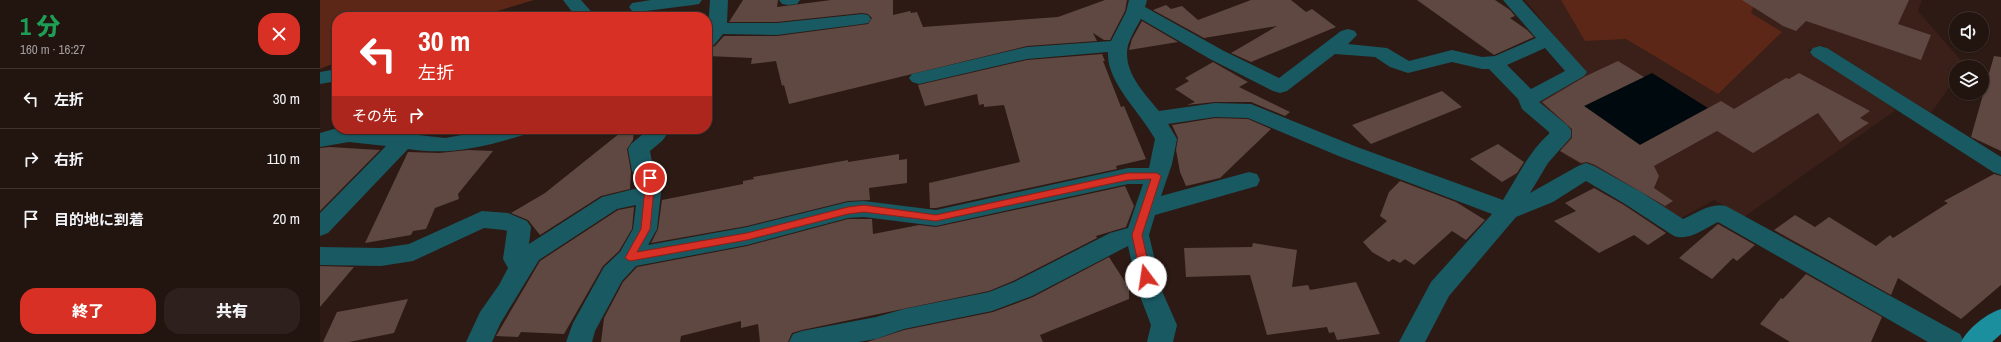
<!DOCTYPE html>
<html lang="ja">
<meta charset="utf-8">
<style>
:root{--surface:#22140f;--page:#2e211d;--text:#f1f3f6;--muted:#a29e9e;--line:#3f332f;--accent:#d93025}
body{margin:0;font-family:"Archivo Narrow","Noto Sans JP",sans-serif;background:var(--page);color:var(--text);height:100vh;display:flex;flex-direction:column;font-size:15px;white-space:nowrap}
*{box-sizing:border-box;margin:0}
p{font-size:13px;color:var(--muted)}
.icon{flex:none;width:22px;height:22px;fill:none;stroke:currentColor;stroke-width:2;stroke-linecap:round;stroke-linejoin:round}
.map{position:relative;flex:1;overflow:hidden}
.drawer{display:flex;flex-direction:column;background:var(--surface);width:320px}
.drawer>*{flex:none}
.top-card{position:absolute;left:12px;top:12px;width:380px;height:122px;border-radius:16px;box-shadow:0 1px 3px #0004,0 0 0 1px var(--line);background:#d93025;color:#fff;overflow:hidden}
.tools{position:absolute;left:1629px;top:12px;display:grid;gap:8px}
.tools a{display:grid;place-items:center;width:40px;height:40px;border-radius:50%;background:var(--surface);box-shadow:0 1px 3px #0004,0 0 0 1px var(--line);font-size:20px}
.pin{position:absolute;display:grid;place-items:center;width:34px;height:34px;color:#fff;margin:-17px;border:2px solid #fff;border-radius:50%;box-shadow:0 1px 4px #0007}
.me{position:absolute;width:44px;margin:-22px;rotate:346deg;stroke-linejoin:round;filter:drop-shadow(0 0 3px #0008)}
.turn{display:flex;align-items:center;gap:14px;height:84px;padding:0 20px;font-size:18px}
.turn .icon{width:52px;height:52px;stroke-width:2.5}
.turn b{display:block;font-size:28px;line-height:34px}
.then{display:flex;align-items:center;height:38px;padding:0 20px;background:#0003;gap:8px;font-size:15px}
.round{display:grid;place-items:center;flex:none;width:42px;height:42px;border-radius:16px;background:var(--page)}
.summary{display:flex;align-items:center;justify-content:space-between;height:68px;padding:0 20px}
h1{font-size:24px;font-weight:800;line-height:30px;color:#1e9e55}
.primary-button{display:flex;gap:8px;margin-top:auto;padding:8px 20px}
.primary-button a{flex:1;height:46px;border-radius:16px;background:var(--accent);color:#fff;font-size:16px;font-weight:800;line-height:46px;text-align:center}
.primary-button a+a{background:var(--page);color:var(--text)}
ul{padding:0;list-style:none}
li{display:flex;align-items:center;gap:12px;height:60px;padding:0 20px;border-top:1px solid var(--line)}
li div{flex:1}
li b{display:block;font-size:15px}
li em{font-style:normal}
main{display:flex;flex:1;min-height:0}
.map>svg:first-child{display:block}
.built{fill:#3a2018}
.green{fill:#5c2716}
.water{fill:#00090d}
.building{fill:#5e4841}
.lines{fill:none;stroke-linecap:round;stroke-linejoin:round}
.minor{fill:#195962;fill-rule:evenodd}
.major{fill:#1b8f9e;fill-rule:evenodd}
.route{fill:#d93025;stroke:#8d1f18}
</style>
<main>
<section class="drawer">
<div class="summary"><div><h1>1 分</h1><p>160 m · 16:27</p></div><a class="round" style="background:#d93025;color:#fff"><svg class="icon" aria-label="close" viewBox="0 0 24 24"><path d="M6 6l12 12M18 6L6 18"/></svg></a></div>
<ul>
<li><svg class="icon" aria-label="left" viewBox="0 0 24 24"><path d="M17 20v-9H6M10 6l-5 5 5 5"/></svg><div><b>左折</b></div><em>30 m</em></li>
<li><svg class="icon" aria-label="right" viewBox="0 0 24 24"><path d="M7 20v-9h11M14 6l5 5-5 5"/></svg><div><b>右折</b></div><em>110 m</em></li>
<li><svg class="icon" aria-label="arrive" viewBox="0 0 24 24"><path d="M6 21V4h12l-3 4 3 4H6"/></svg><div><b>目的地に到着</b></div><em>20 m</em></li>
</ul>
<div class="primary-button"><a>終了</a><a>共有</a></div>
</section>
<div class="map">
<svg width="1681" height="342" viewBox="0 0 1681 342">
<rect width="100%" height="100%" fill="#2d1a14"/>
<path class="built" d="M1205 0H1602L1598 11 1645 65 1644 67H1636V78L1611 113 1504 46 1487 50 1576 110 1424 217 1394 200 1361 218 1318 198 1245 155 1217 98 1265 74Z"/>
<path class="green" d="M0 0H214L157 17H17V62L0 69Z
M1241 0H1436L1431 13 1462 32 1398 94 1306 39 1265 41Z"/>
<path class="water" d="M1332 73 1388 108 1320 145 1264 106Z"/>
<path class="building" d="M423 0H458L457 7 511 0H573V15L590 11 591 13 597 12 603 27 738 17 785 0H807L805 11 790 40H784L773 33 777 41 707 46 469 104 464 85 462 86 456 61 431 64 432 58 387 56 391 47 395 46 404 36H457L548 24 552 18 548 14 542 13 457 22H409Z
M931 0H971L986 12 992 9 1016 27 931 62 911 53 957 26 884 38 833 10 846 5 851 9 862 6 878 20Z
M1097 0H1175L1190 10 1195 16 1190 18 1207 30 1214 37 1174 55Z
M1422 0H1589L1578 24 1611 35 1601 60 1486 21 1476 31 1463 26Z
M822 21 858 42 809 50 812 39Z
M782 54 785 61H783L801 107 804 106 826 159 796 166 797 169 616 208H610L609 183 700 162 684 105 664 107V104L659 105 657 94 605 106 598 85 707 60Z
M1674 56 1681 57V151L1651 137Z
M1298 61 1324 77 1264 106 1320 145 1401 101 1414 109 1466 78 1469 79 1479 73 1550 111 1540 118 1549 123 1520 142 1498 113 1433 153 1397 131 1334 166 1339 176 1334 188 1353 201 1345 206 1275 165 1267 162 1261 163 1240 151 1252 138V129L1222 102 1266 76Z
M893 62 928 82 919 87 970 112 965 116 931 102H895L867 105 875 102 855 89 869 81 865 78Z
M1122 91 1142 107 1051 144 1032 125Z
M895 118 928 119 951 129 900 178 866 186 860 172 856 150 858 138 852 125Z
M305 129H314L313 140 307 149 311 172 310 189 281 196 220 235 208 220 191 213 225 193Z
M1178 144 1204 162 1197 173 1182 182 1150 159Z
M9 147 60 150 0 211V148Z
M148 150 173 151 138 194 139 199 115 208 106 229 93 231 91 235 45 243 88 152 119 153Z
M579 154V160L587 159V183L549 188 550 200 528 201 427 226 331 243 338 229 342 200 423 184V181L434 179 433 177 528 160V162Z
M1674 174 1681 176V285L1641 319 1578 278 1571 295 1454 230 1475 215 1495 227 1509 217 1556 246 1570 235 1573 238 1628 203 1624 201Z
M1080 181 1136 202 1165 220 1146 240 1132 231 1094 265 1085 259 1080 263 1073 259 1069 262 1052 252 1043 242 1067 221 1060 216 1069 192Z
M805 186 814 206 806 227 776 236 777 238 693 281 669 291 482 330 472 333 468 342H440L438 324 421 328V321L361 336 360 342H281L284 318 303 282 317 267 427 246 528 219H552L553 234 599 225 616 227Z
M1274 188 1304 205 1346 233 1328 245 1314 235 1279 253 1234 221 1256 211 1245 203Z
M314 207 312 229 299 251 283 266 244 334 201 332 198 337 176 336 220 261 298 210Z
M1398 224 1435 245 1417 261 1413 258 1392 279 1359 258Z
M933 243 977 250 972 287 988 285 990 290 1036 282 1060 334 1017 340 1014 332 1009 333 1007 327 947 335 930 275 866 277 864 248 932 247Z
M789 257 809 288V299L720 335 723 342H547L584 330 673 312 713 297Z
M0 266 34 267 0 307Z
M1486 274 1562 317 1551 342H1470L1440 324 1461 298 1463 299Z
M88 299 74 333 29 342H3L17 312Z"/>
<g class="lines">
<path class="minor" d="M243 0H261L276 17H256Z
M331 0H382L379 4 373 5 318 12 312 11 309 7 312 3Z
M390 0H408L407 23H457L542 14 548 15 551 19 548 23 542 24 457 35 403 34 394 45 387 47Z
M459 0H480L477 4 468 5 462 4Z
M809 0H827L825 7 904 51 959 78 1021 31 1028 29 1035 31 1037 35 1028 44 1067 48 1089 61 1132 50 1162 57 1175 56 1216 38 1183 0H1202L1267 72 1264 76 1219 102 1247 125 1251 130V137L1228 163 1210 193 1258 166 1266 163 1274 166 1321 192 1363 219C1377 213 1391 202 1406 206L1640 334 1644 342H1608L1398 222C1384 229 1369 241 1354 236L1305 204 1266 181 1233 202 1196 217 1129 296 1105 342H1079L1111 282 1172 214 1021 157 928 118 895 117 848 124 857 139 852 164 841 196 929 172 937 174 940 180 937 186 835 215 829 235 842 291 857 325 853 342H827L831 325 818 291 808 246 712 296 672 311 584 329 556 339 538 342H469L473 334 482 331 556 317 584 309 669 292 694 282 790 233 808 228 823 184H808L616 226 544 217 528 218 427 245 316 266 302 281 275 331 272 342H246L253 323 284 267 300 252 313 229 316 205 297 209 219 260 180 324 172 342H146L160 312 179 285 188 268 183 259 187 231 184 230 164 228 93 261 61 266 0 265V247L61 248 89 244 162 211 188 213 207 221 211 227 209 244 282 197 318 188 319 180 312 171 308 149 311 144 329 129H351L342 141 330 151 333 168 341 178V193L337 229 328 245 427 227 528 202 544 201 616 210 808 168H829L835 139C822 114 786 82 788 52L707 59 599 84 592 82 589 78 592 74 707 47 791 41 806 12ZM821 19 890 59 953 91 960 93 967 91 1015 54 1055 57 1070 67 1088 73 1132 62 1162 69H1169L1198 99 1202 109 1229 132V134C1209 151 1197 178 1183 200L1037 147 931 104 895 103 839 111C824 93 802 71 808 45 811 36 816 28 821 19ZM1225 48 1245 71 1211 89 1187 65Z
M1500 46 1507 48 1681 157V175L1673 172 1493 56 1490 52 1493 48Z
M17 69V81L0 84V72Z
M14 129H45L125 138 175 129H210L207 134C166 146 132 156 88 149L8 233 0 236V213L66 146 29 142 0 147V133Z"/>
<path class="major" d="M1681 309V334L1672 342H1641C1648 328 1666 314 1681 309Z"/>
</g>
<path class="route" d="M808 173H837L841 176 822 235 831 277 826 281 821 277 812 235 831 179 808 180 616 221 544 212 528 214 427 240 310 261 305 258 321 229 326 178 330 175 335 178 330 229 317 252 427 233 528 207 544 205 616 215Z"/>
</svg>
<div class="tools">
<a><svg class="icon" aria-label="sound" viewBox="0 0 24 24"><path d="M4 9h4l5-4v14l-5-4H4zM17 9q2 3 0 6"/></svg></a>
<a><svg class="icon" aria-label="layers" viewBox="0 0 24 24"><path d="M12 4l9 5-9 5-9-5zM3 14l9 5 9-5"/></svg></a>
</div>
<div class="pin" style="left:330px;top:178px;background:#d93025"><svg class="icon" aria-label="arrive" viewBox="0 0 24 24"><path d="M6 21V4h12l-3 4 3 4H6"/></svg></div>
<svg class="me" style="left:826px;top:277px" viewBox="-20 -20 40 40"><circle r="19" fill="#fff"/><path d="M0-13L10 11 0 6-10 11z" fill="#d93025"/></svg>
<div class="top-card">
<div class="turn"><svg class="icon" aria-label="left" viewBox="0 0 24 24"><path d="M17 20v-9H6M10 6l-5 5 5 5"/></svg><div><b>30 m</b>左折</div></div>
<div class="then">その先<svg class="icon" aria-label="right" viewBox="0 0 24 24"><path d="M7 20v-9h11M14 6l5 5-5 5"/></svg></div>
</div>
</div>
</main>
